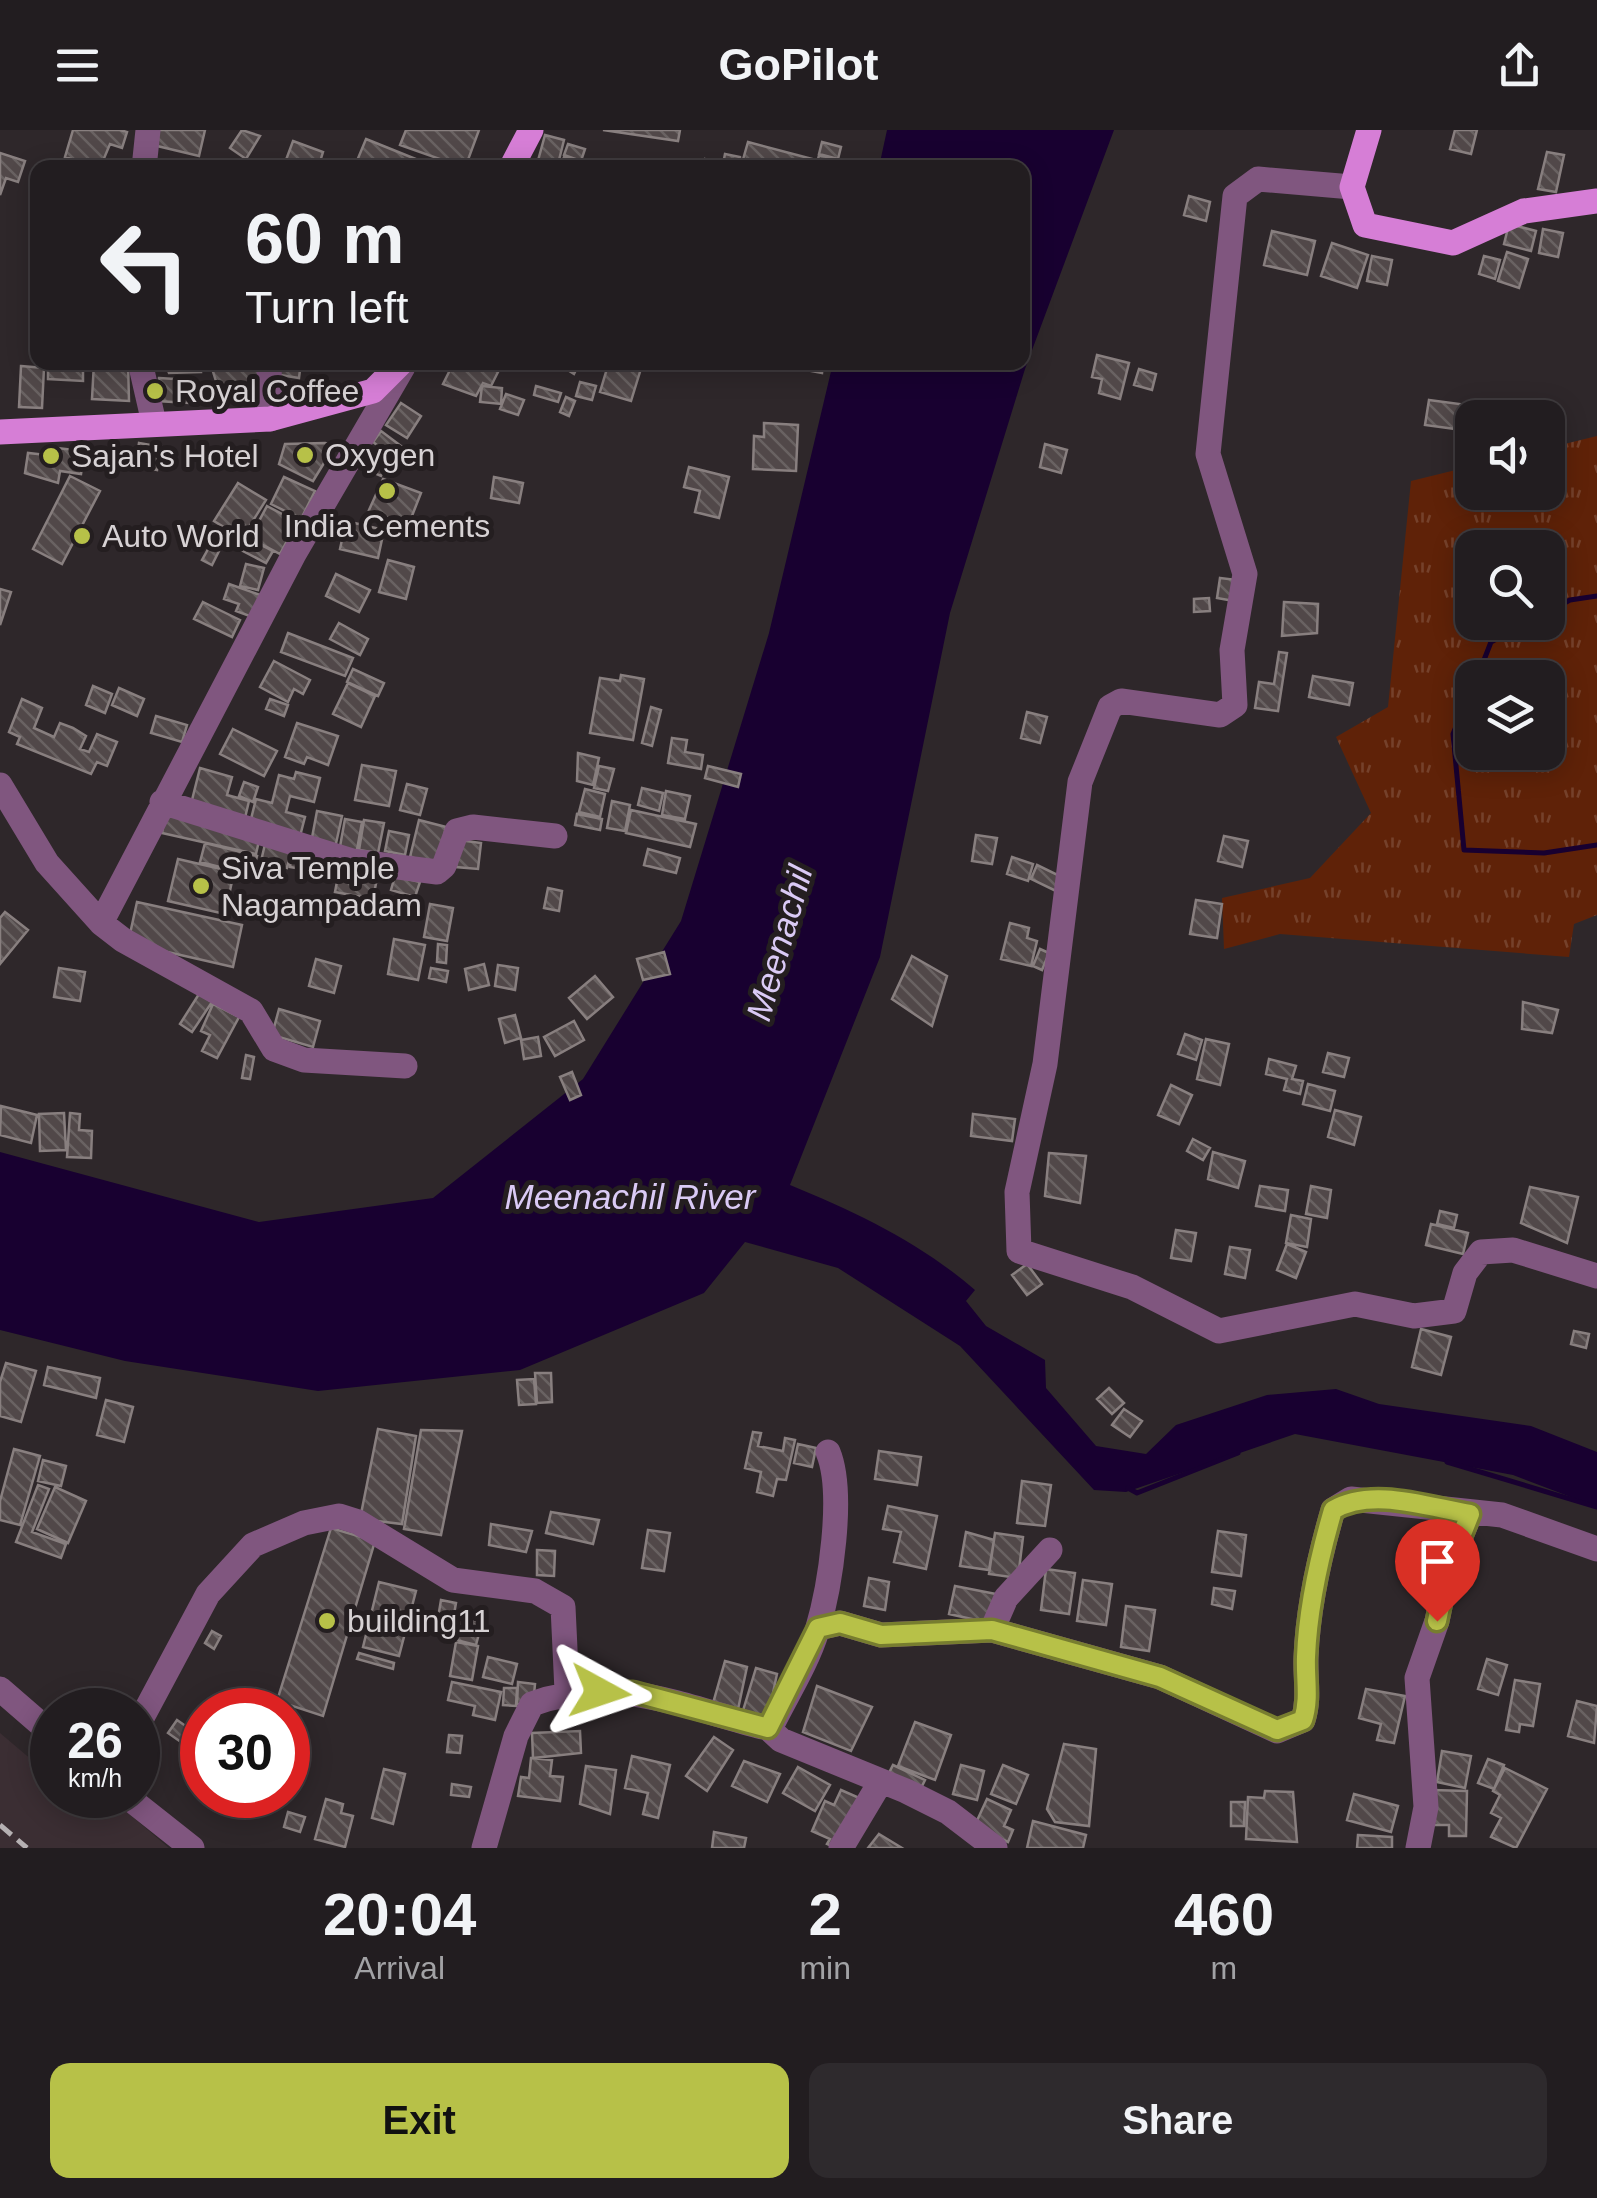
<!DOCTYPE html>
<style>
:root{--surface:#221d20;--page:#2e2a2d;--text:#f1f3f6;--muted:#a2a2a5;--line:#3f3b3e;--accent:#b7c148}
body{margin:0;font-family:Arial,sans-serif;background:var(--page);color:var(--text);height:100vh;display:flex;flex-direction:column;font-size:38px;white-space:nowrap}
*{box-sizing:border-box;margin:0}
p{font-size:32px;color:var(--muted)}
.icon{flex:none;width:55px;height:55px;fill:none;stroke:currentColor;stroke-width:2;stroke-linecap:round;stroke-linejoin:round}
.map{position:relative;height:1718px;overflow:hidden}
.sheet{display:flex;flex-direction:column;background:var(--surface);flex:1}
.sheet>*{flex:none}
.top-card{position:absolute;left:30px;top:30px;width:1000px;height:210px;border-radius:20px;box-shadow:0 5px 25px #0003,0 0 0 2px var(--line);background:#221d20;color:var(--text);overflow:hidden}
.fabs{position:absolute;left:1455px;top:270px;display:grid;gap:20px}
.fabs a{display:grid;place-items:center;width:110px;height:110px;border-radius:20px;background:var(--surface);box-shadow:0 5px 25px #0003,0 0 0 2px var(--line);font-size:50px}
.speed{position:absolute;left:30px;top:1558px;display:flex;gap:20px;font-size:50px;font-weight:700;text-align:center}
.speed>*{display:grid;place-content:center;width:130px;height:130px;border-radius:50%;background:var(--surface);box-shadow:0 5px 25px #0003,0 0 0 2px var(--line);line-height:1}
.speed small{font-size:25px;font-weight:400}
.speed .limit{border:15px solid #d22;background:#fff;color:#111}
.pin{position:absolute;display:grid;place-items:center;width:85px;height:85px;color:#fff;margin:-102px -42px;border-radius:50% 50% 50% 0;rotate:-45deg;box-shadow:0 0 10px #0007}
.pin .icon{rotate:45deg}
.me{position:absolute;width:110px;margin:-55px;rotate:95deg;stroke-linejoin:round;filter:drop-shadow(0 0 8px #0008)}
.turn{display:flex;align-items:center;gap:35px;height:210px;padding:0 50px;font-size:45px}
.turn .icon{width:130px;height:130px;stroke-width:2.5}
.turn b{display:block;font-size:70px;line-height:85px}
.eta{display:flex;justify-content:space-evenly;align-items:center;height:170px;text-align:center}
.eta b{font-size:60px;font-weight:700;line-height:70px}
.primary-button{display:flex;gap:20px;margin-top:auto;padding:20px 50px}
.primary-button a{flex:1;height:115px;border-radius:20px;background:var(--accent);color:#111;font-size:40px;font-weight:700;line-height:115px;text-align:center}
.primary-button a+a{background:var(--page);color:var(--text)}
header{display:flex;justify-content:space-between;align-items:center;height:130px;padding:0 50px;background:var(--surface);font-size:45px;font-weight:700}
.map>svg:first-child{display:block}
.built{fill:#3b2e33}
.grass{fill:url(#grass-tufts);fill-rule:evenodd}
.water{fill:#180030}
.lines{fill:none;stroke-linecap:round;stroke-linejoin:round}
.stream{stroke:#180030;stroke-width:5}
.building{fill:url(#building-back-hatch);stroke:#887f7f;stroke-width:2.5}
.minor{stroke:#80567f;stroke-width:25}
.major{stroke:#d67ed6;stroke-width:25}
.rail{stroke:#b5b0b2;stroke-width:5;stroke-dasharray:15 8;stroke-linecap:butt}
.route-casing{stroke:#777d2f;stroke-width:25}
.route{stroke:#b7c148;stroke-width:18}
.poi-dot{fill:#b7c148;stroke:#241e20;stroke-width:4}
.labels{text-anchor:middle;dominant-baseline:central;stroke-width:10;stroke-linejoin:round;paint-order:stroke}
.poi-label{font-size:32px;fill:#d7d2d4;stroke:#241e20;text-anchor:start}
.water-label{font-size:35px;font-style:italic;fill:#dacaf5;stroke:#241e20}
</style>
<header><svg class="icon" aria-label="menu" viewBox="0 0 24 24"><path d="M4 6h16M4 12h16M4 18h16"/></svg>GoPilot<svg class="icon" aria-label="share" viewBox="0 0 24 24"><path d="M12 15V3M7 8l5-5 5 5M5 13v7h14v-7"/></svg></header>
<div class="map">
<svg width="1597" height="1718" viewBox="0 0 1597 1718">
<defs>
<pattern id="grass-tufts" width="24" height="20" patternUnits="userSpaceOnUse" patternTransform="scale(2.5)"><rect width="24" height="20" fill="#5f2208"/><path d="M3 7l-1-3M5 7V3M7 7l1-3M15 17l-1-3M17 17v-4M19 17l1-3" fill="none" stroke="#75412b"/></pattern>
<pattern id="building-back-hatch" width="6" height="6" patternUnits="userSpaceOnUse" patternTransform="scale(2.5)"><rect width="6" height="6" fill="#514849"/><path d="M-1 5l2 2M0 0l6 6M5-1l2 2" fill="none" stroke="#696262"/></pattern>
</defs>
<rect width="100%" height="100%" fill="#2e272a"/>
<path class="built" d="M0 1603 52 1647V1665L79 1669 107 1665 169 1718H0Z"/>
<path class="grass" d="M1597 306V785L1574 794 1569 827 1280 804 1224 819 1222 768 1310 748 1371 683 1336 607 1388 577 1411 351 1472 336V362H1548V318ZM1472 418H1548V492H1472ZM1472 548H1548V622H1472Z"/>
<path class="water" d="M887 0H1114L1025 239 950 483 880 827 790 1055C856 1082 921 1113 975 1160L966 1171 986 1196 1045 1230 1046 1258 1096 1316 1146 1324 1176 1295 1267 1265 1336 1259 1379 1274 1531 1296 1597 1322V1377L1513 1345 1295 1304 1126 1362 1094 1360 960 1216 838 1138 745 1112 704 1163 520 1240 318 1261 125 1231 0 1200V1022L259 1092 433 1068 583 949 681 791 769 503 833 233 1022 232V38L879 37Z"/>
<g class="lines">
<path class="stream" d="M1548 482 1570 470 1597 466
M1477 548 1491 512 1528 492
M1472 557 1453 604 1464 720 1544 723 1597 715
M1447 1332 1597 1377
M1128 1358 1137 1363 1238 1323"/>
</g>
<path class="building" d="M73 0H120L127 2 122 18 110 14 100 38 65 27Z
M156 0H205L199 26 153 15Z
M242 0 260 6 246 29 230 18Z
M406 0H479L465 38 400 15Z
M603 0H680L678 11Z
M1455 0H1477L1471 24 1450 19Z
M545 5 564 10 557 38H536Z
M366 9 438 38H354Z
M293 11 323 22 318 38H283Z
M748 12 812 29 810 38 742 33Z
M822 12 841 17 838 29 819 24Z
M568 14 585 19 581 31 564 25Z
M1547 22 1564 25 1556 62 1538 59Z
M0 23 25 31 18 52 6 48 0 65Z
M725 24 740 27 741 38H703L705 29 723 34Z
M819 25 841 31 839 38H816Z
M564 27 585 34 584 38H560Z
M1189 66 1210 72 1206 91 1184 85Z
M1509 94 1536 101 1531 121 1504 114Z
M1543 99 1563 103 1558 127 1539 123Z
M1272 101 1315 111 1307 145 1264 135Z
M1332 113 1368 125 1357 158 1321 146Z
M1507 122 1528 129 1519 158 1498 151Z
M1372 126 1392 130 1387 155 1367 151Z
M1484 126 1500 130 1495 149 1479 144Z
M1097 225 1129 233 1120 269 1099 263 1102 249 1092 247Z
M48 232H83V251L48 249Z
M94 232H128L129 271 92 269Z
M165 232H200L201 242 169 243Z
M210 232H260L264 261 220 264Z
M276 232H301L299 248 274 244Z
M454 232H503L491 256 483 253 476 266 443 254Z
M555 232H580L574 244Z
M609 232H643L631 271 600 262Z
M786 232H823L822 243 785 236Z
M21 236 44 238 42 278 19 277Z
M1139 239 1156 244 1152 260 1134 255Z
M159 248 191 250 189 273 157 271Z
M580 252 596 256 592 270 576 266Z
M482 256 502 258 501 274 480 272Z
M536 256 561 263 558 272 534 265Z
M506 264 524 270 518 285 500 279Z
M566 267 575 271 569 286 560 282Z
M1429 270 1467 275 1463 300 1425 295Z
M401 273 421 286 407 308 386 295Z
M764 293 798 295 796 341 753 339 754 306 764 307Z
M381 301 409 322 401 333 373 312Z
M139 313 162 317 160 330 137 326Z
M325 313 335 315 313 351 279 334 285 314Z
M1045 314 1067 320 1061 343 1040 337Z
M48 317 84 321 81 344 60 341 58 353 25 343 28 323 46 325Z
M367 325 387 333 381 346 362 338Z
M139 328 158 331 157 340 137 336Z
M689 337 729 347 719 388 695 382 700 361 684 357Z
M70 346 100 361 62 434 33 419Z
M284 347 315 361 301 389 271 374Z
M494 347 523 353 519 373 491 368Z
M383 349 421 363 408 396 369 380Z
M238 353 266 370 242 408 214 391Z
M267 376 297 392 280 424 250 408Z
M346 391 384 400 378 428 340 419Z
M245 407 273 421 266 433 239 419Z
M211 414 220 419 212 435 202 430Z
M388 430 414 437 406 469 379 462Z
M246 434 264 438 258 460 240 456Z
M336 444 370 460 359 482 326 466Z
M1220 448 1237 450 1234 471 1217 468Z
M229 454 263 466 255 488 236 481 239 474 224 469Z
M0 459 11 462 0 495Z
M1209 468 1210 481 1194 482V469Z
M203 472 240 490 232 507 194 489Z
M1284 472 1318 474 1317 503 1282 506Z
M339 493 368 509 360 525 330 509Z
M288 503 353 528 345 546 281 522Z
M1279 522 1287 523 1278 581 1255 578 1259 552 1274 554Z
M274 531 310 550 303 564 294 559 288 572 260 557Z
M353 539 384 553 378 566 347 552Z
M621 545 644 549 633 610 590 603 600 548 620 551Z
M1313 546 1353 553 1349 575 1309 567Z
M348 553 375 566 361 597 333 584Z
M93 556 112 564 105 583 86 575Z
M119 558 144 569 137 586 112 575Z
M22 569 42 578 34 598 54 607 60 593 73 598 86 606 80 619 89 622 97 604 117 612 107 636 97 632 91 644 17 614 20 607 9 602Z
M270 569 288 575 284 586 266 579Z
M651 577 661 580 652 616 642 613Z
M1027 582 1047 587 1040 613 1021 608Z
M156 586 187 595 182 612 151 603Z
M297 593 338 606 328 635 307 627 304 634 285 627Z
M233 599 277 621 264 646 220 624Z
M672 608 687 610 685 622 703 625 701 639 668 633Z
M578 623 599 628 593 655 577 651Z
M362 635 396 641 389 676 355 670Z
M599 636 614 639 608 661 594 658Z
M708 636 741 644 738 657 705 648Z
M200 638 232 647 227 665 249 671 245 688 191 674Z
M296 642 320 648 314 672 290 666 286 682 305 687 299 710 251 689 256 669 272 673 279 645 294 649Z
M244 652 258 657 253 672 239 666Z
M407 654 427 659 420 685 400 680Z
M642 658 663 663 659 681 638 675Z
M585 659 605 664 600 687 579 682Z
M666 661 690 666 685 689 662 685Z
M612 671 630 675 625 701 607 698Z
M631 680 696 694 690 717 626 703Z
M166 681 261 702 256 724 162 703Z
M317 681 342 686 335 718 311 713Z
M577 684 602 689 600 700 575 695Z
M345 689 362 692 356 725 339 722Z
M364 690 384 693 378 723 359 720Z
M419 690 446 697 437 734 410 727Z
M389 701 409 705 405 725 385 721Z
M976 705 997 708 992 734 972 731Z
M1224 706 1248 711 1242 737 1218 731Z
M266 710 292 718 287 738 261 731Z
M459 710 481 713 478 739 456 737Z
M205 713 257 726 252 745 200 732Z
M648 719 680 728 676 743 644 735Z
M293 720 332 727 330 744 290 737Z
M1012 727 1033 734 1028 751 1007 744Z
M178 729 234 742 225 784 168 771Z
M1037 735 1064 748 1058 762 1031 749Z
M340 736 378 743 373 769 335 762Z
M395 746 420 752 415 767 391 760Z
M548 758 562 761 559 781 544 778Z
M1196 770 1222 774 1217 808 1190 804Z
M137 772 242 795 233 837 128 813Z
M430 774 453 778 447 811 424 807Z
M5 782 28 800 0 834V788Z
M1010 793 1029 798 1027 808 1037 811 1031 836 1001 829Z
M394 809 425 815 418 850 388 844Z
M438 814 447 815 446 833 437 832Z
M1040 819 1049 823 1042 840 1033 836Z
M664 822 670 844 643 850 637 829Z
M912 826 947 846 932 896 892 869Z
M316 829 341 836 334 863 309 856Z
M484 834 489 855 469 860 465 839Z
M498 835 518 838 515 860 495 856Z
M59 838 85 842 80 871 54 867Z
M431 838 448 841 446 852 429 848Z
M595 846 613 867 587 889 569 868Z
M199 864 212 872 192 902 180 894Z
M1523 872 1558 880 1552 903 1522 899Z
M213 874 239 887 217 928 202 921 210 905 201 901Z
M279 879 320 891 313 917 272 905Z
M515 885 521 908 505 913 499 889Z
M574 891 584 910 555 926 544 907Z
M1185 904 1202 910 1196 930 1178 924Z
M538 907 541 926 524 929 521 910Z
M1206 909 1229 914 1220 955 1197 949Z
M1328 923 1349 928 1344 947 1323 942Z
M246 925 254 927 250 949 242 948Z
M1269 929 1296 936 1292 949 1303 951 1300 964 1284 960 1287 949 1266 944Z
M572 942 581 965 570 970 560 947Z
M1308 954 1335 961 1330 981 1303 974Z
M1171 955 1192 965 1179 994 1158 985Z
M1 976 37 985 31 1013 0 1005Z
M1335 980 1361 987 1354 1015 1328 1007Z
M64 983 66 1020 40 1021 39 984Z
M70 983 80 984 79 1000 92 1001 91 1028 67 1027Z
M973 984 1015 989 1012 1011 971 1006Z
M1193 1009 1210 1018 1203 1030 1187 1021Z
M1213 1022 1245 1031 1238 1058 1208 1049Z
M1049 1023 1086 1026 1080 1073 1045 1066Z
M1260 1056 1288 1060 1285 1081 1256 1076Z
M1311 1056 1331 1060 1327 1088 1306 1084Z
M1530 1057 1578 1067 1567 1113 1521 1093Z
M1440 1081 1457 1085 1454 1098 1437 1094Z
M1291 1085 1311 1089 1307 1117 1286 1113Z
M1431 1094 1468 1103 1463 1124 1426 1115Z
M1176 1100 1196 1103 1191 1131 1171 1128Z
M1287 1114 1306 1122 1296 1148 1277 1140Z
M1230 1117 1250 1120 1245 1148 1225 1144Z
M1027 1134 1042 1154 1027 1165 1012 1145Z
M1421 1199 1451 1207 1441 1245 1412 1237Z
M1574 1201 1589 1204 1586 1218 1571 1214Z
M6 1233 36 1241 21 1292 0 1286V1252Z
M48 1237 100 1248 96 1268 44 1255Z
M535 1243H551L552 1272 537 1273Z
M534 1249 536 1274 519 1275 517 1250Z
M1109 1258 1124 1273 1112 1284 1097 1269Z
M106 1270 133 1277 124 1312 97 1305Z
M1124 1279 1142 1291 1130 1307 1112 1295Z
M378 1299 416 1306 402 1394 360 1389Z
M421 1300 462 1301 441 1405 404 1399Z
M753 1302 761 1303 758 1316 783 1321 785 1308 795 1310 786 1350 777 1349 773 1366 757 1362 761 1342 745 1338Z
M798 1314 816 1318 812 1337 794 1333Z
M14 1319 40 1326 20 1395 0 1390V1371Z
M879 1321 921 1327 917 1355 875 1349Z
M43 1330 66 1336 61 1356 38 1351Z
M1022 1351 1051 1355 1045 1396 1017 1393Z
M38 1355 49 1359 32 1402 66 1414 61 1428 16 1412Z
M55 1357 86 1371 68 1413 37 1399Z
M888 1376 937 1386 926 1439 894 1432 901 1402 883 1399Z
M551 1382 599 1390 593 1414 546 1403Z
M491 1394 532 1401 526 1422 489 1415Z
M331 1398 375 1411 323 1586 277 1571Z
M648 1400 670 1403 664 1441 642 1438Z
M1218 1401 1246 1405 1241 1446 1212 1442Z
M966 1402 994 1410 989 1440 960 1436Z
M995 1403 1023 1407 1018 1448 989 1444Z
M537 1420 555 1421 554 1446 537 1445Z
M1046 1439 1075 1443 1069 1484 1041 1480Z
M869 1448 889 1452 885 1480 864 1476Z
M1083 1450 1112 1454 1106 1495 1077 1491Z
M379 1452 416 1461 399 1526 363 1517Z
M955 1456 996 1464 990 1493 949 1484Z
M1214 1458 1235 1461 1232 1479 1212 1474Z
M441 1470 456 1473 453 1490 438 1488Z
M1126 1476 1155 1480 1149 1521 1121 1517Z
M457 1486 482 1492 476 1515 452 1509Z
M212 1501 221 1506 214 1519 205 1513Z
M456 1512 478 1516 472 1550 450 1546Z
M359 1523 394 1533 393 1539 357 1529Z
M488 1527 517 1534 512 1554 483 1547Z
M1487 1529 1507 1535 1498 1565 1478 1559Z
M725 1531 747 1537 737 1584 712 1577Z
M756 1538 777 1544 767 1591 742 1584Z
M1515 1550 1540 1554 1533 1596 1520 1594 1519 1602 1506 1600Z
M452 1552 501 1562 495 1590 473 1585 475 1576 448 1570Z
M518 1552 535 1554 533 1575 517 1574Z
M817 1556 872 1577 851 1621 803 1602Z
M504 1558H517L516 1576 503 1575Z
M1366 1559 1405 1566 1394 1613 1377 1610 1381 1594 1359 1588Z
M1577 1571 1597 1576 1594 1613 1568 1606Z
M177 1590 200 1606 191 1619 168 1603Z
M915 1592 951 1605 935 1650 898 1636Z
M580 1601 581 1623 533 1628 532 1603Z
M449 1605 462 1606 460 1623 447 1622Z
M714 1607 733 1620 707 1661 686 1646Z
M1064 1614 1096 1619 1089 1696 1055 1692 1047 1679Z
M1442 1621 1471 1626 1465 1658 1437 1652Z
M632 1626 670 1635 658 1688 643 1684 648 1663 625 1658Z
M531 1628 552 1630 550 1646 563 1647 560 1671 518 1666 521 1647 529 1648Z
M1488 1629 1504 1635 1494 1659 1478 1653Z
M744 1631 780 1644 767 1672 732 1656Z
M893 1635 925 1650 919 1662 887 1647Z
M961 1635 984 1641 977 1670 953 1664Z
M1003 1635 1028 1645 1016 1674 991 1664Z
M586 1636 616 1640 610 1684 580 1674Z
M798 1637 830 1655 815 1681 783 1663Z
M1505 1638 1547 1659 1516 1718 1491 1707 1501 1688 1491 1683 1500 1665 1493 1661Z
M384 1639 405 1644 393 1694 372 1688Z
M452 1654 471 1657 469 1667 451 1665Z
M841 1660 864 1670 836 1718 827 1714 830 1709 812 1701 825 1671 834 1675Z
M1432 1660 1467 1661 1466 1706H1449V1695H1432Z
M1265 1661 1293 1662 1297 1712 1246 1709 1248 1667 1264 1668Z
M1354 1664 1398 1676 1391 1702 1347 1690Z
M326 1669 343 1674 341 1683 353 1686 345 1717 315 1709Z
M987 1669 1011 1680 1004 1696 1013 1700 1008 1712 974 1697Z
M1231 1672H1245L1244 1696H1231Z
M288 1682 305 1687 300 1702 284 1697Z
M1033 1691 1086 1705 1083 1718H1027Z
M714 1702 746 1708 744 1718H712Z
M879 1704 902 1718H868Z
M1358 1705 1392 1707V1718H1357Z"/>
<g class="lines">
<path class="minor" d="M144 38 148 0
M1352 57 1258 49 1235 66 1208 324 1245 444 1232 520 1235 575 1220 585 1121 571 1110 577 1080 652 1045 934 1017 1062 1019 1121 1132 1157 1219 1201 1355 1174 1414 1186 1454 1181 1465 1143 1481 1122 1513 1120 1597 1146
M140 232 154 293
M269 232 270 289
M0 655 47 733 101 793 123 810 251 881 274 919 304 930 405 936
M162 672 352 731 437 742 444 736 457 701 473 697 555 706
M101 793 294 424 403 237
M818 1498 840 1493 881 1505 992 1500 1160 1547 1277 1601 1303 1590C1310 1569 1305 1548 1306 1527 1308 1476 1319 1428 1333 1380L1351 1369 1502 1385 1597 1419
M992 1500 1006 1468 1050 1420
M0 1559 52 1604
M138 1595 208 1464 253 1415 304 1393 339 1386 358 1392 453 1450 535 1461 563 1477 567 1561
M768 1598 781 1610 906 1661 948 1682 995 1718
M125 1665 192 1718
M484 1718 516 1606 532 1574C615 1544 681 1576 762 1597L773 1593C788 1563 807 1533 817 1501 830 1458 845 1363 828 1322
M841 1718 881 1651
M1418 1718 1426 1677 1417 1548 1437 1491 1448 1439 1470 1384"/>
<path class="major" d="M1369 0 1352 57 1365 95 1453 113 1524 81 1597 71
M511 38 531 0
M0 302 270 289 373 261 402 232"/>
<path class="rail" d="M0 1695 27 1718"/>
</g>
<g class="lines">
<g class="route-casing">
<path id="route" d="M600 1562H633L768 1598 818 1498 840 1493 881 1505 992 1500 1160 1547 1277 1600 1303 1590C1310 1569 1305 1548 1306 1527 1308 1476 1319 1428 1333 1380 1372 1357 1428 1377 1470 1384L1448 1439 1437 1491"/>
</g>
<use href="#route" class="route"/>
</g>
<g class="poi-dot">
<circle cx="155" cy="261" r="10"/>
<circle cx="305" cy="325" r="10"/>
<circle cx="51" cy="326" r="10"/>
<circle cx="387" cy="361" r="10"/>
<circle cx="82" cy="406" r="10"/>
<circle cx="201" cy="756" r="10"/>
<circle cx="327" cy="1491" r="10"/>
</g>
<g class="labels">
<g class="poi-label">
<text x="175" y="261">Royal Coffee</text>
<text x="325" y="325">Oxygen</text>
<text x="71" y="326">Sajan's Hotel</text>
<text x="387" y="396" text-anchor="middle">India Cements</text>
<text x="102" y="406">Auto World</text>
<text x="221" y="738">Siva Temple<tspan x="221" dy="37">Nagampadam</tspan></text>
<text x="347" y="1491">building11</text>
</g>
<g class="water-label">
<text transform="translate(779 813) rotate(-74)">Meenachil</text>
<text x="630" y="1066">Meenachil River</text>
</g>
</g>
</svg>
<div class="fabs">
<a><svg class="icon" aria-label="sound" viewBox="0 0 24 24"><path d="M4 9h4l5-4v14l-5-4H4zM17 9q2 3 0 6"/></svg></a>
<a><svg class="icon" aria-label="search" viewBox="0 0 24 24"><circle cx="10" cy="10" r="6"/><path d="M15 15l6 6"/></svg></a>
<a><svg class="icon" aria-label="layers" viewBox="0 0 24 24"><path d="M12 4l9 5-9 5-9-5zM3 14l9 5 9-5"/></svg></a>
</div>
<div class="speed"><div>26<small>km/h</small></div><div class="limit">30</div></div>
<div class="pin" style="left:1437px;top:1491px;background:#d93025"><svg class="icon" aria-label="arrive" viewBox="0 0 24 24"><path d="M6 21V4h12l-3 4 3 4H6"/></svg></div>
<svg class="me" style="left:600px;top:1562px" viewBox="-20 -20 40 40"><path d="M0-17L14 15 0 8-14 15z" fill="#b7c148" stroke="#fff" stroke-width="4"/></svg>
<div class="top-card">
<div class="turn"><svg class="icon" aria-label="left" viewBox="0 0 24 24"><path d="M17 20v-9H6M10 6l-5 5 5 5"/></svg><div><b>60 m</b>Turn left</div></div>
</div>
</div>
<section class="sheet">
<div class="eta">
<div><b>20:04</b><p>Arrival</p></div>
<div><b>2</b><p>min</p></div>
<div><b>460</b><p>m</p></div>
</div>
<div class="primary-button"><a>Exit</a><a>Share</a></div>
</section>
